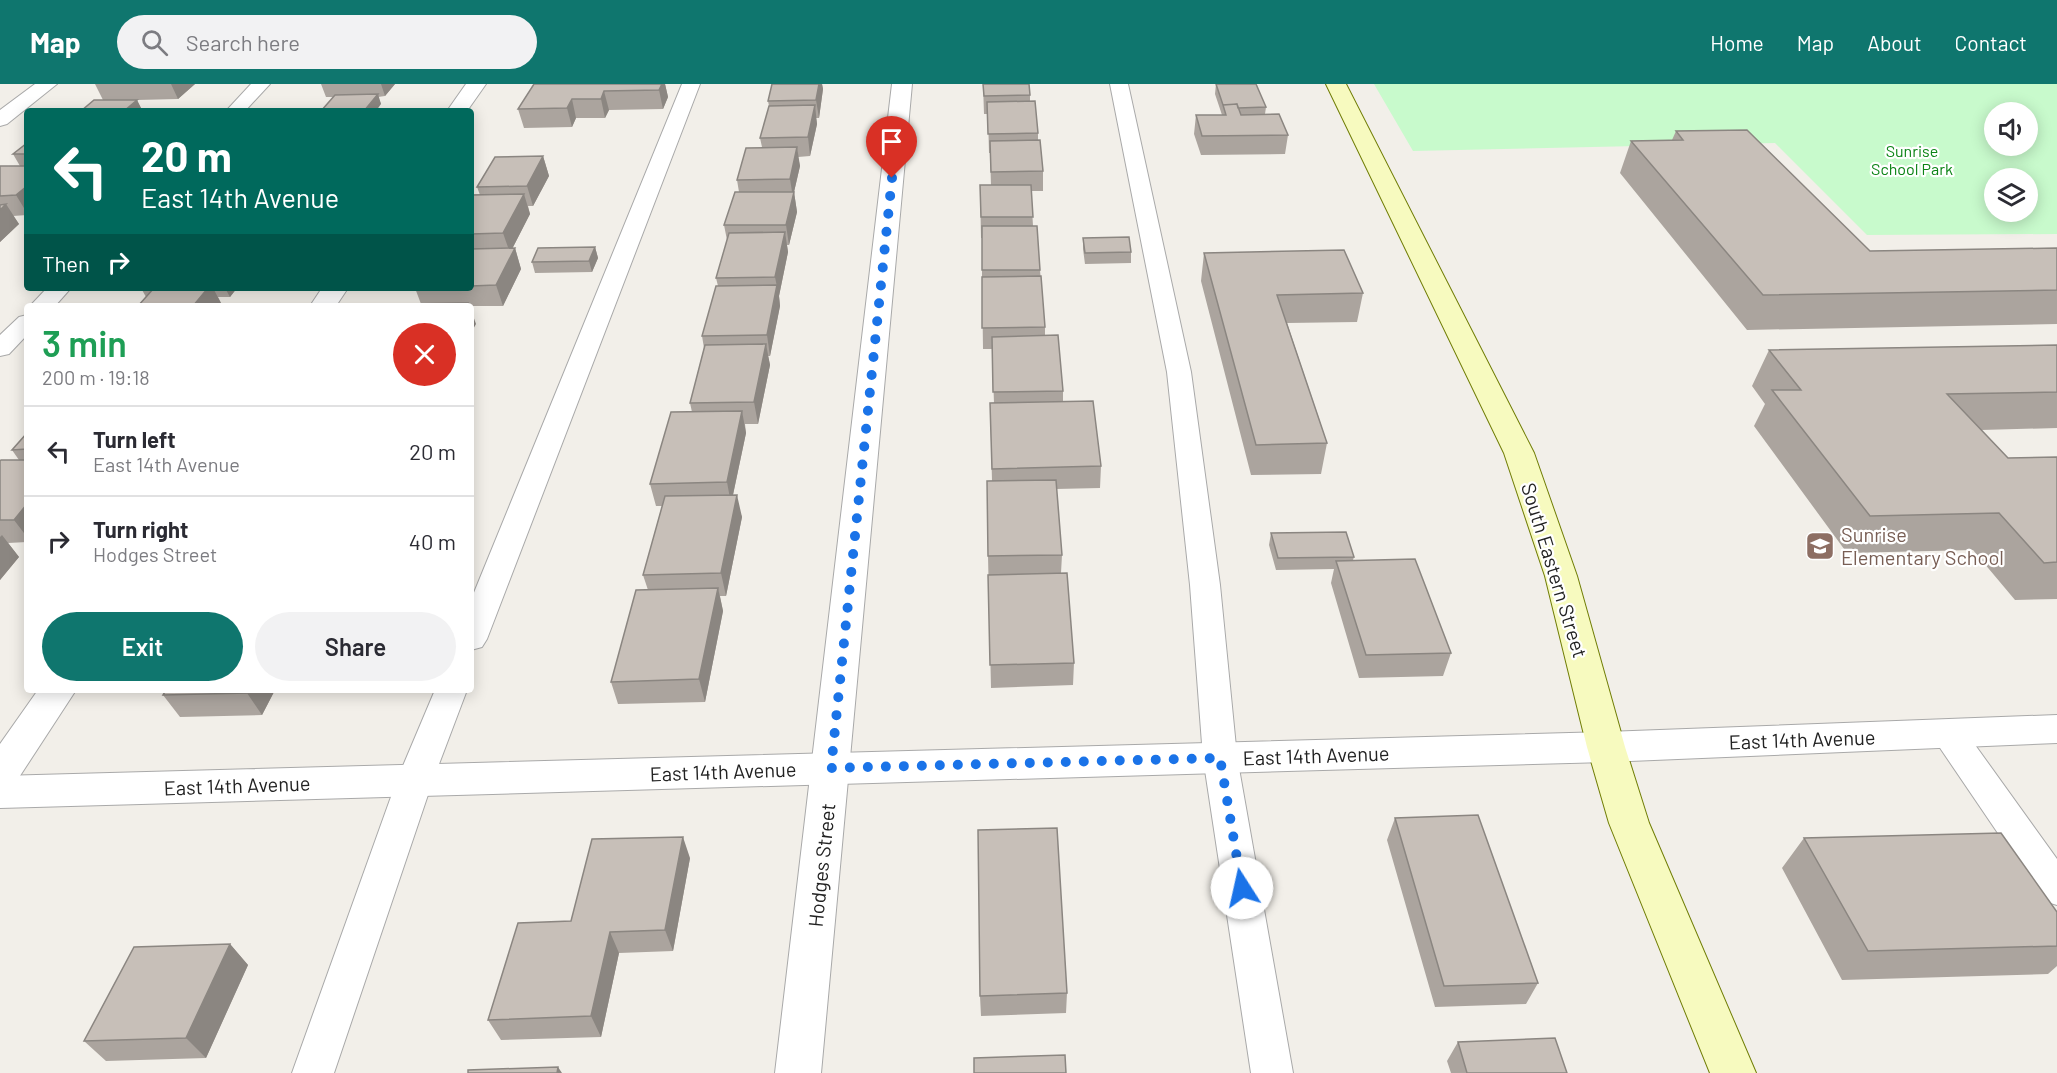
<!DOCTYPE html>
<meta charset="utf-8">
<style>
:root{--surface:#fff;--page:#f2f2f3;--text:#2b2b33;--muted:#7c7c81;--line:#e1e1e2;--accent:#0f766e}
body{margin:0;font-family:Barlow,sans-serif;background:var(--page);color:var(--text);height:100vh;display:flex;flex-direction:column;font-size:22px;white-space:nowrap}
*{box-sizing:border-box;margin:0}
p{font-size:20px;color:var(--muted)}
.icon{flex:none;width:33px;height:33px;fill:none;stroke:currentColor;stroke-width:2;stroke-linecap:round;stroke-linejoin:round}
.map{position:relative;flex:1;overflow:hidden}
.side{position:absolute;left:24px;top:219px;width:450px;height:390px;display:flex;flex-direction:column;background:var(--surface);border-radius:6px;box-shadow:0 3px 15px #0003}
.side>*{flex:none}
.hud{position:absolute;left:24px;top:24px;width:450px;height:183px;border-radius:6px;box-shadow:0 3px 15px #0003;background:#00695c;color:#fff;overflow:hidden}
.tools{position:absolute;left:1984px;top:18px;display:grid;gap:12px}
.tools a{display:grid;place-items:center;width:54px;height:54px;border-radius:50%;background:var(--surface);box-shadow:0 3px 15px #0003;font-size:30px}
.pin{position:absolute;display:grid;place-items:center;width:51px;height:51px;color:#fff;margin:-62px -26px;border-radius:50% 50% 50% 0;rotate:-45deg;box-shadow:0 0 6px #0007}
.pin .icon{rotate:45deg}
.me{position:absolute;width:66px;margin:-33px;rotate:350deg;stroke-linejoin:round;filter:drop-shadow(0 0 4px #0008)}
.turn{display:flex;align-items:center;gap:21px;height:126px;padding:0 18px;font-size:27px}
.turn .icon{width:78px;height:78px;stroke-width:2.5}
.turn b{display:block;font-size:42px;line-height:51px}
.then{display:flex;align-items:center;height:57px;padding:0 18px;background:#0003;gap:12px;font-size:22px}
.round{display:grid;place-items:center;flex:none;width:63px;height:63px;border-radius:32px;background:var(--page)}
.summary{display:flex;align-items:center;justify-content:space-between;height:102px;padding:0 18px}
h1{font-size:36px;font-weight:600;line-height:45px;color:#1e9e55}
.primary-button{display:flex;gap:12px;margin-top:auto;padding:12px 18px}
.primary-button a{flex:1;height:69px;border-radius:36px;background:var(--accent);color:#fff;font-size:24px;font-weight:600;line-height:69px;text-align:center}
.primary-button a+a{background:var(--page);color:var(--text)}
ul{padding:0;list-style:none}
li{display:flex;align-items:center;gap:18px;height:90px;padding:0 18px;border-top:2px solid var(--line)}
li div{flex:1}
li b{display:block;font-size:22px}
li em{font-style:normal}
header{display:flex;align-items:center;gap:36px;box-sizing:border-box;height:84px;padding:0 30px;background:var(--accent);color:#fff}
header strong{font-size:28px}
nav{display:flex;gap:33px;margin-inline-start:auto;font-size:21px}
.search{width:420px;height:54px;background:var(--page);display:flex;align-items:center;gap:15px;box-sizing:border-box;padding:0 21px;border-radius:33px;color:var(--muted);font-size:22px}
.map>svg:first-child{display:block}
.park{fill:#c8facc;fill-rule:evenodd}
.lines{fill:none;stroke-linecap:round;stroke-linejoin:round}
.service-casing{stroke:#a9a9a9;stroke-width:2}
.minor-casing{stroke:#a9a9a9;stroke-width:2}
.tertiary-casing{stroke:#a9a9a9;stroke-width:2}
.secondary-casing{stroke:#707d05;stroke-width:2}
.service{fill:#fff;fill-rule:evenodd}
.minor{fill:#fff;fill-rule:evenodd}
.tertiary{fill:#fff;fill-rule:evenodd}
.secondary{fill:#f7fabf;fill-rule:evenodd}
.wall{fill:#aba49e}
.shaded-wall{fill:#8b8681}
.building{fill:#c7bfb8;stroke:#8b8681;stroke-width:1.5}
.route{stroke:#1a73e8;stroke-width:10;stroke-dasharray:0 18}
.labels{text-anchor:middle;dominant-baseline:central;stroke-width:4.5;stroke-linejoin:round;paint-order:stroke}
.far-park-label{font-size:16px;fill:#0c8416;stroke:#fff}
.education-label{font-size:20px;fill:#785e54;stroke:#fff;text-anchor:start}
.street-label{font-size:20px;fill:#222;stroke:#fff}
</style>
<header>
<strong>Map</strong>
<div class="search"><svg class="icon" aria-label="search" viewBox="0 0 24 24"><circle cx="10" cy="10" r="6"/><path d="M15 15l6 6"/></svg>Search here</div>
<nav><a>Home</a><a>Map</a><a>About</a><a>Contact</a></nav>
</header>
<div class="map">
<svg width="2057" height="989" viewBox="0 0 2057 989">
<rect width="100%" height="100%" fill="#f2efe9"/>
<path class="park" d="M1374 0H2057V150L1867 151 1775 59 1413 67ZM1995 28H2028V62H1995ZM1995 94H2028V128H1995Z"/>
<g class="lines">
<g class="service-casing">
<path id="service" d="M251 0H270L245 27H226Z
M682 0H700L487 555 482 563 471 566V516Z
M1110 0H1128L1191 288 1220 501 1237 673 1293 989H1251L1203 673 1190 501 1167 288Z
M47 204H71L55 222H30Z
M27 231V251L9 270 0 272V251L19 233Z
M435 606H467L433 696 334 989H292L397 696Z
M1948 636 1960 640 2057 775V821L2044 817 1936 658 1931 649 1936 640Z"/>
</g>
<g class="minor-casing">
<path id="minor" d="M35 0H57L7 40 0 42V26Z
M466 0H486L467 27H447Z
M892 0H912L821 989H775Z
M322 204H348L336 222H310Z
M38 606H76L14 701 0 705V660Z"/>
</g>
<g class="tertiary-casing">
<path id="tertiary" d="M2057 631V659L1606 678 0 724V692L1606 648Z"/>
</g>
<g class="secondary-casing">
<path id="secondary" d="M1326 0H1346L1534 369 1577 492 1625 663 1649 739 1756 989H1710L1609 739 1587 663 1545 492 1504 369Z"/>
</g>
<use href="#service" class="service"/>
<use href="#minor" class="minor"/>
<use href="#tertiary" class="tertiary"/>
<use href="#secondary" class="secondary"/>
</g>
<path class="wall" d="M95 0H195L178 15 137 16 142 26 140 27H81L103 16Z
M321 0H395L385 12 378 13 381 20 333 13H326Z
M534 0H665L668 13 663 25 609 26 605 34H576L572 43 524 44 518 25Z
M772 0H822L823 5 819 34H816L817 40 810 72 798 73 800 82 794 108 797 128 789 161H787L788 168 779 212 780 222 770 272H768L770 281 758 340H745L746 349 733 411 742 433 726 512H720L723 527 705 618 618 620 611 598 648 506 643 491 662 422H656L650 400 692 328 690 319 704 264 702 252 718 202 716 194 727 156 724 141 739 108 737 96 762 63 760 54 769 22 768 17Z
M983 0 1030 11V18L1038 49V56L1043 87V107H1031L1033 142 1040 186 1045 243V251L1063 307V317L1101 382 1100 404 1056 405 1062 471 1061 489 1074 579 1073 601 991 604 988 472 992 397 990 319H994L992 265H983L982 193V154H981L980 101H991L990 69H989L988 30H984Z
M1216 0 1266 23 1265 30 1288 51 1285 70 1201 71 1194 50 1196 31H1222L1215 10Z
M1676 47 1870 167 2057 164V240L1747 246 1620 89 1631 57 1672 56Z
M27 59V131L13 132 19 140 0 158V82H20L13 70Z
M543 72 549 92 533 122H528L530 130 512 165 515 164 521 185 503 222H407L421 220 415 204H471V111H480L477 103Z
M1083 154 1131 168V179L1085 180 1083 165Z
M595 163 598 174 592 188 535 189 532 178Z
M1204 169 1363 209 1357 238 1287 239 1327 359 1321 390 1251 391 1201 197Z
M141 204H237L230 213H218L222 221 146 213Z
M2057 261V344L1981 346 2008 374 2057 373V515L2015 516 1973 466 1847 469 1754 342 1765 320 1752 302 1769 266Z
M27 349V458L8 459 19 473 0 496V377L19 376 12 366Z
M1271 449 1354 473 1353 476 1451 569 1443 592 1359 594 1331 499 1334 485 1276 486 1269 461Z
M166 606H275L262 631 180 633 163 611Z
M1395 734 1538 899 1526 920 1435 923 1387 756Z
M1804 754 2057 828V882L2048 890 1842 896 1782 784Z
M690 774 673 867 619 869 601 953 501 956 488 936 571 837Z
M230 860 248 881 206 974 106 977 84 957Z
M1067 909 1066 929 981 932 980 912Z
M1458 958 1567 989H1451L1447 977Z"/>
<path class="shaded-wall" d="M171 0H195L178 15Z
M381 0H395L385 12Z
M662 0H665L668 13 663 25 659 6Z
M819 0H822L823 5 819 34 816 16Z
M604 7 609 26 605 34 601 15Z
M378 10 381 20 376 27H364Z
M572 15 576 34 572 43 567 24Z
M137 16 142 26 140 27H124Z
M815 21 817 40 810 72 808 53Z
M797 63 800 82 794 108 797 128 789 161 786 141 793 114 790 95Z
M543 72 549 92 533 122 527 102Z
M27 102V129L16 111Z
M524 110 530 130 510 169 503 149Z
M6 120 19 140 0 158V126Z
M785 148 788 168 779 212 780 222 770 272 767 251 777 203 775 193Z
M595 163 598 174 592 188 589 177Z
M515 164 521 185 503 222 496 201Z
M208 204H213L222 221 221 222H193Z
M225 204H237L230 213Z
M471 226 476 240 471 249Z
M766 260 770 281 758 340 754 318Z
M742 327 746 349 731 420 727 398Z
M737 411 742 433 726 512 721 489Z
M27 420V453L14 436Z
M2 451 19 473 0 496V453Z
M718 504 723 527 705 618 699 595Z
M248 606H275L262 631 247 609Z
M683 753 690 774 673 867 665 846Z
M610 848 619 869 601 953 591 932Z
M230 860 248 881 206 974 186 954Z
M558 983 562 989H557Z"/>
<path class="building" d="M534 0H662L659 6 604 7 601 15H572L567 24 518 25Z
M772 0H819L816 16 768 17Z
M983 0H1029L1030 11 984 12Z
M1216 0H1256L1266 23 1238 24 1237 20 1223 21Z
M378 10 364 27H321L335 11Z
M94 16H137L124 27H81Z
M1035 17 1038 49 988 50 987 18Z
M1237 20 1241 31 1279 30 1288 51 1202 52 1196 31H1226L1223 21Z
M815 21 808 53 760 54 769 22Z
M1747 46 1870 167 2057 164V206L1763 211 1631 57 1683 56 1676 47Z
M1040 56 1043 87 991 88 990 57Z
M27 59V70H13Z
M797 63 790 95 737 96 746 64Z
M543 72 527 102 477 103 495 73Z
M0 82H27V102L16 111 0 112Z
M980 101H1031L1033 133H981Z
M735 108H794L786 141H724Z
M524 110 503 149 471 150V111Z
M6 120 0 126V121Z
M982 142H1037L1040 186H982Z
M785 148 775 193 716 194 729 149Z
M1129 153 1131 168 1085 169 1083 154Z
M595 163 589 177 532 178 538 164Z
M515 164 496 201 471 202V165Z
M1344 166 1363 209 1277 211 1327 359 1256 361 1204 169Z
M1041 192 1045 243 982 244V193Z
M777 201 767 251 702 252 716 202Z
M154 204H208L193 222H138Z
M468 219 467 222H407L409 220Z
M1058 251 1063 307 993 308 992 253Z
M766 260 754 318 690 319 705 261Z
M2057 261V308L1947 310 2008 374 2057 373V478L2044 479 1999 429 1870 432 1772 306H1801L1769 266Z
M1093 317 1101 382 992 385 990 319Z
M742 327 727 398 650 400 671 328Z
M27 349V365L12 366Z
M1 376H27V420L14 436H0V377Z
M1056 396 1062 471 988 472 987 397Z
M737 411 721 489 643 491 665 412Z
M1346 448 1354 473 1278 474 1271 449Z
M1415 475 1451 569 1366 571 1336 477Z
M1067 489 1074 579 990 581 988 491Z
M718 504 699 595 611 598 636 506Z
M166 606H248L247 609 163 611Z
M1478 731 1538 899 1444 902 1395 734Z
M1057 744 1067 909 980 912 978 746Z
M2001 749 2057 828V862L1868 867 1804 754Z
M683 753 665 846 610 848 591 932 488 936 518 839 571 837 592 755Z
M230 860 186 954 84 957 134 863Z
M1555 954 1567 989H1467L1458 958Z
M1065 971 1066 989H974V974Z
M558 983 557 989H468V986Z"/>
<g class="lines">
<path class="route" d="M892 94 831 684 1220 674 1242 804"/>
</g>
<defs>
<g id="school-square" transform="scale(1.5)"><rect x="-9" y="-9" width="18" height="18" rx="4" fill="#8d6e63" stroke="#fff"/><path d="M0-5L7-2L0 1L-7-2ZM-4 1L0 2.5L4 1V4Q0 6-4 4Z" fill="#fff"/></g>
</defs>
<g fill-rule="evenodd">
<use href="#school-square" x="1820" y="462"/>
</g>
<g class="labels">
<g class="far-park-label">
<text x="1912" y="66">Sunrise<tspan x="1912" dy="18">School Park</tspan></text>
</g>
<g class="education-label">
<text x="1841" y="450">Sunrise<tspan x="1841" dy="23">Elementary School</tspan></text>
</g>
<g class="street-label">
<text transform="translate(1555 486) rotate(73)">South Eastern Street</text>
<text transform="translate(1802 655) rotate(-2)">East 14th Avenue</text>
<text transform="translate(1316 671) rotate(-2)">East 14th Avenue</text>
<text transform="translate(723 687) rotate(-2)">East 14th Avenue</text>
<text transform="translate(237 701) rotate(-2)">East 14th Avenue</text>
<text transform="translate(821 781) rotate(-84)">Hodges Street</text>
</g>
</g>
</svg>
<div class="tools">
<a><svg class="icon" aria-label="sound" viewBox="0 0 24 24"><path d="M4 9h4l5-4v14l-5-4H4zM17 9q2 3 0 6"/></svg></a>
<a><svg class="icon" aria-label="layers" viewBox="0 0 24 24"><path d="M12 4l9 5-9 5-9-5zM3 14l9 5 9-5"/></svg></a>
</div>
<div class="pin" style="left:892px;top:94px;background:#d93025"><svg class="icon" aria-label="arrive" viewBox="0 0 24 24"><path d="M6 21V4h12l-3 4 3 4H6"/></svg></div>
<svg class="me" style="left:1242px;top:804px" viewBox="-20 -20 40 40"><circle r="19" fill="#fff"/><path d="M0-13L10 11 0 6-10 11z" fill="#1a73e8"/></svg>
<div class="hud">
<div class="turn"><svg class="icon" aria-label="left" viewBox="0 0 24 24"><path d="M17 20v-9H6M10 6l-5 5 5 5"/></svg><div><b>20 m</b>East 14th Avenue</div></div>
<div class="then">Then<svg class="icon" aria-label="right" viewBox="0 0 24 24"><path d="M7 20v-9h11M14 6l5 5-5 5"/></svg></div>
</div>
<section class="side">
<div class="summary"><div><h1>3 min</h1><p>200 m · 19:18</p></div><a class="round" style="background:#d93025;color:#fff"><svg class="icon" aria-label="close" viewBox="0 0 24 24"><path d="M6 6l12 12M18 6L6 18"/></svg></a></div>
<ul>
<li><svg class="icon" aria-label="left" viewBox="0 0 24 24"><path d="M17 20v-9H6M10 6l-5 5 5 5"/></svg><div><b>Turn left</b><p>East 14th Avenue</p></div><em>20 m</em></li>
<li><svg class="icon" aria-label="right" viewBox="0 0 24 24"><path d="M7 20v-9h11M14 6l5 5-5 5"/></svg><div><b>Turn right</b><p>Hodges Street</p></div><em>40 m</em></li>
</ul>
<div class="primary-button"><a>Exit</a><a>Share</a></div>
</section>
</div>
